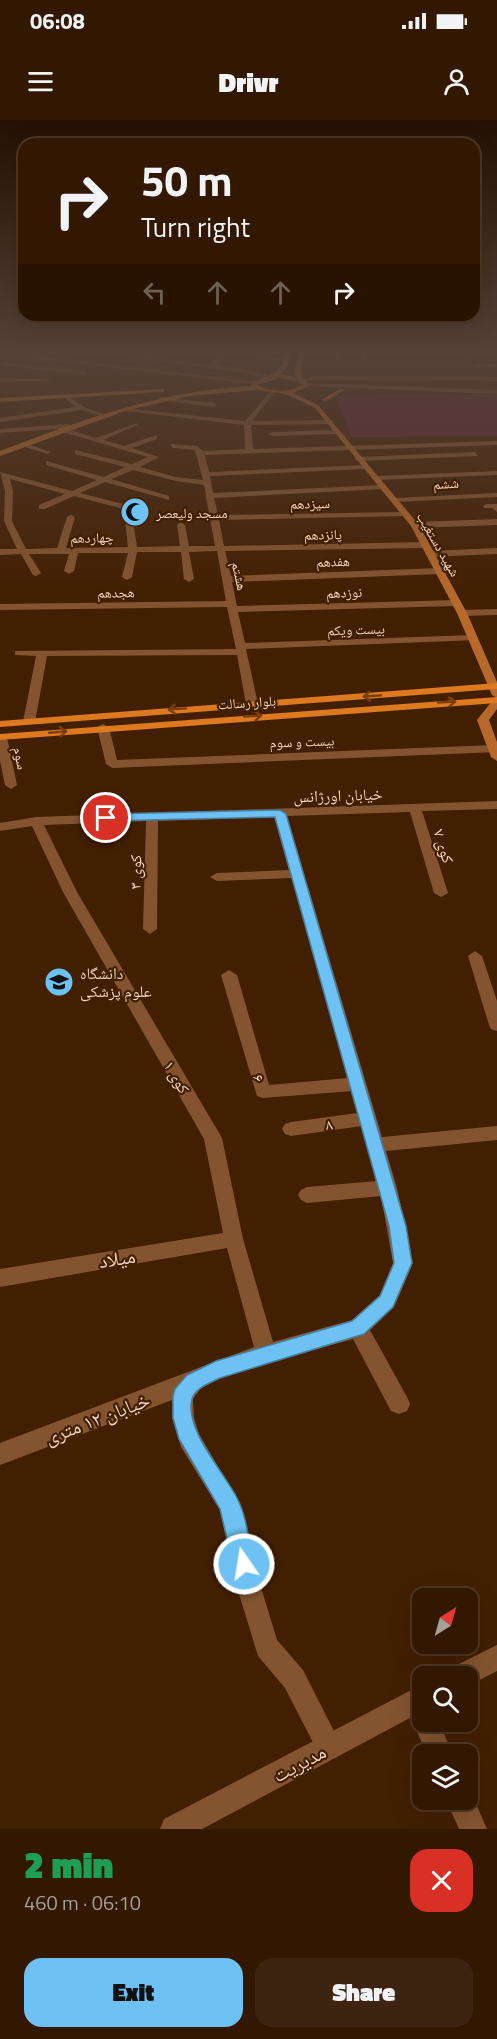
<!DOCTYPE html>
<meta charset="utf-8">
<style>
:root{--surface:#321701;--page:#3d2410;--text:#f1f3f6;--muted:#a89f99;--line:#4d3623;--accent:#6ec2f3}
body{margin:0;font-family:"Titillium Web","Noto Naskh Arabic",sans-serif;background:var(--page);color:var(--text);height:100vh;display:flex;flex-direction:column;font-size:22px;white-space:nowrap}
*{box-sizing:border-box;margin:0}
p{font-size:20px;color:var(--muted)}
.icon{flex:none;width:33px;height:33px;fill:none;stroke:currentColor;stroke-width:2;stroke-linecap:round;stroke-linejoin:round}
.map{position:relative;height:1709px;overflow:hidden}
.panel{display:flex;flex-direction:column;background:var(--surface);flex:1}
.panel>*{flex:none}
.guide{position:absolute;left:18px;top:18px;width:462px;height:183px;border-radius:18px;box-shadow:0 6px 24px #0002,0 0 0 2px var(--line);background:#321701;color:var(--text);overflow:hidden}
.needle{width:39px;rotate:37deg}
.fabs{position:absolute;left:412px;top:1468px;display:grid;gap:12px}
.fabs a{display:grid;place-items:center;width:66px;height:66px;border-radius:12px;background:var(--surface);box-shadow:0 6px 24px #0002,0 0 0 2px var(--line);font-size:30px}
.pin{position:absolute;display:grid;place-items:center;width:51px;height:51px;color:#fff;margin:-26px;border:3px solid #fff;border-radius:50%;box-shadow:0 2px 6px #0007}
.me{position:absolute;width:66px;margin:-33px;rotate:347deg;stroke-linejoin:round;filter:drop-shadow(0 0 4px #0008)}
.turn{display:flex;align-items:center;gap:21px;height:126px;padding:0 24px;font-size:27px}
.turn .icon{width:78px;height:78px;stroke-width:2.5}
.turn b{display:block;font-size:42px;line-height:51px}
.lanes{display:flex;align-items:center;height:57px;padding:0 24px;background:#0003;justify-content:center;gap:30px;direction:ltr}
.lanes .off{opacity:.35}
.round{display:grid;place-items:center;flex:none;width:63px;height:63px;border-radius:18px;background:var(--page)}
.summary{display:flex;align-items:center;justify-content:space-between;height:102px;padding:0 24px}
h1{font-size:36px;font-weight:800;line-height:45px;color:#1e9e55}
.button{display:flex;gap:12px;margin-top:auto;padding:12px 24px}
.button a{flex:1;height:69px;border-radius:18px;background:var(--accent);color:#111;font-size:24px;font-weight:800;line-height:69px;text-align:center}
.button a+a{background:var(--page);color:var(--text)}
.status{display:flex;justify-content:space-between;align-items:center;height:42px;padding:0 30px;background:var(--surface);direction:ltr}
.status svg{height:16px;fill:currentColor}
header{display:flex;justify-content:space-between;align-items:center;height:78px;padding:0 24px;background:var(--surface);font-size:27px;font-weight:800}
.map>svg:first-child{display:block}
.green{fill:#5d223c}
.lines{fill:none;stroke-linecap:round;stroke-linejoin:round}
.minor{fill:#845430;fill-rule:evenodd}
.tertiary{fill:#845430;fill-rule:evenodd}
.secondary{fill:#b6692b;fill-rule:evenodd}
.primary{fill:#dd791f;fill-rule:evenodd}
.oneway{stroke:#793e0c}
.route{fill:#6ec2f3;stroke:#487e9e;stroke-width:1.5}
.labels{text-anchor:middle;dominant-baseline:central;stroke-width:4.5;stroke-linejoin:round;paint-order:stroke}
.far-street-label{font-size:14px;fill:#f1d3bf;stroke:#431f01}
.far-poi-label{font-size:14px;fill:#f1d3bf;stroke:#431f01;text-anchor:start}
.street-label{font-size:16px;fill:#f1d3bf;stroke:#431f01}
.poi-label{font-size:16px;fill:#f1d3bf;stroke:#431f01;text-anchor:start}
.near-street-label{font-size:20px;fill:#f1d3bf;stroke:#431f01}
</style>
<div class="status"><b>06:08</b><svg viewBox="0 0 49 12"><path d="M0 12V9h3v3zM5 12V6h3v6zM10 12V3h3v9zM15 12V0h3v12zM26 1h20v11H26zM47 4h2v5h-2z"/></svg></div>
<header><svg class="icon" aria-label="menu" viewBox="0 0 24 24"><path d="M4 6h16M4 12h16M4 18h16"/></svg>Drivr<svg class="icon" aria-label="person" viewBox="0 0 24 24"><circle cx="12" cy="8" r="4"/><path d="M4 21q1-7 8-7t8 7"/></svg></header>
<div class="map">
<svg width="497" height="1709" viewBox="0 0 497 1709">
<rect width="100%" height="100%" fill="#431f01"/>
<path class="green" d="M347 273 497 275V316L351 317 336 277Z"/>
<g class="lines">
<path class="minor" d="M91 232H111L208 245 228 232 229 235 215 245 244 249 273 257 270 259 244 253Z
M337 232H343L340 240 335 239Z
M362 232H368L367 241 362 240Z
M380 232H432L474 236 471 238Z
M0 234H26L257 262 254 264 26 238H0Z
M256 235 287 238 290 240 287 242 254 238Z
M3 242 84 251 87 253 84 255 1 245Z
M475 244H497V248L473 247Z
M315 256 497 257V261L315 260 304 262 301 260Z
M0 258 48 259 51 261 0 262Z
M272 270 275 272 252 301 331 300 334 302 331 304 251 305 253 329 497 321V325L205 335 209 352 365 345 369 347 365 349 210 356 213 373 383 365 387 367 383 369 214 378 218 395 406 392 410 394 406 396 219 400 224 426 425 422 429 425 425 428 225 431 231 456 440 448 445 451 440 454 232 462 237 486 456 480 461 483 456 486 238 492 245 523 473 515 478 518 477 520 246 529 258 584 252 587 246 584 237 535 47 536 35 602 33 604H25L23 602 36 536 15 535V531L236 529 227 487 0 490V484L226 481 217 431 189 432 194 459 189 462 184 459 181 432H137L132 457 127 460 122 457 128 433H78L74 451 69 454 64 451 69 434H29L41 453 36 456 33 455 21 434 0 435V429H17L4 401 5 371 0 352 72 371 97 360 46 345V341L104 357 125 347 75 334V330L132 344 148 337 59 311 58 309 0 313V309L69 304 71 307 63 308 96 318 137 303V305L103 320 124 326 157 315V319L132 328 159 337 140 347 176 357 203 360 195 330 173 328 170 324 197 326 203 331 245 329 244 305 125 291 123 288 245 301ZM133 350 176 361 204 365 215 426H189L185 405 181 402 177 405 180 426 137 427 131 386 80 373 105 362 169 380V376L111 359ZM10 359 65 374 39 385V389H45L74 376 124 389 128 427 66 428 75 397 71 395 67 397 57 428 26 429 12 401 13 371Z
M65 274 84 287 107 295 104 297 82 290 0 302V298L76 287 63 277Z
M160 277 214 283 217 285 214 287 158 280Z
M334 310 337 314 272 316 268 314 272 312Z
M22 322 51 332 47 334 22 326Z
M475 332 478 336 358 341 354 339 358 337Z
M497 351V355L376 360 372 358 376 356Z
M497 373V377L395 382 391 380 395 378Z
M487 384H497V392L492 388H484L483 386Z
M497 399V405L415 408 411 405 415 402Z
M497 428V434L429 437 425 434 429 431Z
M497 489V495L462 496 457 493 462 490Z
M103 604 109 607 117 640 494 625 497 626V632L112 648 106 644 97 607Z
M0 614 7 617 17 665 11 669 5 665 0 641Z
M497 681V689L422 691 448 773 441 777 434 773 410 692 287 696 382 1017 497 1006V1020L386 1031 397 1068 413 1143 394 1187 370 1210 407 1277 410 1284 407 1291 399 1294 391 1291 353 1219 266 1243 221 1258 201 1268 193 1279 194 1298 199 1314 241 1386 260 1464 277 1520 303 1550 342 1627 338 1636 329 1640 320 1636 285 1568 258 1536 236 1464 220 1390 181 1327 172 1298V1280L0 1345V1323L254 1227 227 1128 0 1167V1149L223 1113 204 1019 63 772 32 706 0 711V703L36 697ZM274 697 289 750 217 753 210 757 217 761 292 758 348 958 269 965 237 855 229 850 221 855 257 976 263 978 352 971 358 993 291 1002 285 1004 282 1009 285 1014 291 1016 362 1006 377 1061 307 1067 301 1070 298 1075 301 1080 307 1083 381 1076 393 1143 380 1175 352 1200 273 1222 243 1119 222 1018 77 772 44 705 146 701 143 809 150 814 157 809 158 701Z
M475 831 482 836 497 881V911L491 909 489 905 468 836Z
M423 1590V1602H439L453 1635H427L413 1602 417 1593Z
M468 1670H470L487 1709H459L446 1680H468Z"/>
<path class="tertiary" d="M307 263 497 270V274L305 266Z
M497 1525V1551L468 1566V1557H447L451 1548Z
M423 1564V1591L202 1709H160L164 1699Z"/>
<path class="secondary" d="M286 232H292L287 248 280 254 296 257 295 249 300 232H306L301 249 302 258 310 265 293 273 318 285 419 405 467 493 497 562V578L492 575 457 493 411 406 314 287 285 274 257 270 190 276 128 290 0 336V331C82 300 163 270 251 266L252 261C273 256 279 254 286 232ZM280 258 297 261 303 265C289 273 272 272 257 265Z
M165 269 163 272 0 282V278Z
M340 269 345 270 326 281 321 280Z
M497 579V589L489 600 497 622V641L491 637 477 600 493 580Z"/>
<path class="primary" d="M497 563V569L0 607V601Z
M497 577V583L0 620V614Z"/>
</g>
<defs><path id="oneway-shaft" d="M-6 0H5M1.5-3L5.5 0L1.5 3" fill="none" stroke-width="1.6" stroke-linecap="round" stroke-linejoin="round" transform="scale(1.5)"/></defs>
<g class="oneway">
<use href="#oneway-shaft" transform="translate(372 576) rotate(176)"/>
<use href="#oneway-shaft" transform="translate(447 582) rotate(-3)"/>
<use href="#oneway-shaft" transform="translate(177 589) rotate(176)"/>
<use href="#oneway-shaft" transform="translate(253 596) rotate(-4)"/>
<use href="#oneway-shaft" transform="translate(58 612) rotate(-5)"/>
</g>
<linearGradient id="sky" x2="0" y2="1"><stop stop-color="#251101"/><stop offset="0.49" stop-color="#554238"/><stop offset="1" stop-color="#554238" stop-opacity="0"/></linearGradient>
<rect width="497" height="472" fill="url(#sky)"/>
<path class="route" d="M280 690 286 694 406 1106 412 1143 393 1187 364 1214 220 1258C210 1263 195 1268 192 1279 184 1309 224 1352 237 1378 247 1397 249 1423 254 1444L251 1452 244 1455 236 1452 233 1444 220 1389 179 1319 173 1298V1276L175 1269 187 1255 216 1241 352 1201 380 1176 394 1143 389 1106 275 697 106 701 100 698 106 694Z"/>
<defs>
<g id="mosque-disc" transform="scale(1.5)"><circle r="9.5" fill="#6ec2f3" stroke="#431f01"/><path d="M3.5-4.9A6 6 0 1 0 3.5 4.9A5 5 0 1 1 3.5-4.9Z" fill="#111"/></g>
<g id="university-disc" transform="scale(1.5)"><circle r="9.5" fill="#6ec2f3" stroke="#431f01"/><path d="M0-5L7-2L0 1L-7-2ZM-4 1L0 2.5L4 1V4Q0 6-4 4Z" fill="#111"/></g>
</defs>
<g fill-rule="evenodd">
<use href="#mosque-disc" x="135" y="392"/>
<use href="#university-disc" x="59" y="862"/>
</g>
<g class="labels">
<g class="far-street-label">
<text transform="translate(446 363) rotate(-3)">ششم</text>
<text transform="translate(310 383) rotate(-1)">سیزدهم</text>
<text transform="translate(323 414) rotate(-1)">پانزدهم</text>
<text transform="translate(92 417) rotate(-1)">چهاردهم</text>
<text transform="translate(439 424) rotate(60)">شهید دستغیب</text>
<text transform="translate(333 441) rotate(-2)">هفدهم</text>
<text transform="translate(240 456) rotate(78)">هشتم</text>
<text transform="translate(116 472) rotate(-1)">هجدهم</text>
<text transform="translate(344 472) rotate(-2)">نوزدهم</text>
<text transform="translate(356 509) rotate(-2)">بیست ویکم</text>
<text transform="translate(247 582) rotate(-4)">بلوار رسالت</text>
<text transform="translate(302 621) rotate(-2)">بیست و سوم</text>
<text transform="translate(21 638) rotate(78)">سوم</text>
</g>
<g class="far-poi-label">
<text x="156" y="392">مسجد ولیعصر</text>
</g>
<g class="street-label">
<text transform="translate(338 675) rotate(-2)">خیابان اورژانس</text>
<text transform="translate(444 726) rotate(73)">کوی ۷</text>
<text transform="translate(135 752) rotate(-89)">کوی ۳</text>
<text transform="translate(177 957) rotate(60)">کوی ۱</text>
<text transform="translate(259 958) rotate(74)">۶</text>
<text transform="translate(329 1004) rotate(-7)">۸</text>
</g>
<g class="poi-label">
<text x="80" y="853">دانشگاه<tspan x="80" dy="18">علوم پزشکی</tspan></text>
</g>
<g class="near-street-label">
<text transform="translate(117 1138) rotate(-9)">میلاد</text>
<text transform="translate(97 1298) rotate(-21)">خیابان ۱۲ متری</text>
<text transform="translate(299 1643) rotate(-28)">مدیریت</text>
</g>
</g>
</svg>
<div class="fabs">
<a><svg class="needle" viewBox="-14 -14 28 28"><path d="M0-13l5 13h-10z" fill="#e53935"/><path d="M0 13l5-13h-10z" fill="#a89f99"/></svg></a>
<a><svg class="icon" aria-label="search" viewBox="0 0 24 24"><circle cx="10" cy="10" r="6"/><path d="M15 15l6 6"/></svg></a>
<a><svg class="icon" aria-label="layers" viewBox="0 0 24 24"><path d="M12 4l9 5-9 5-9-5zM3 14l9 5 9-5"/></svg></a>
</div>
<div class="pin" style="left:106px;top:698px;background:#d93025"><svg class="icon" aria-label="arrive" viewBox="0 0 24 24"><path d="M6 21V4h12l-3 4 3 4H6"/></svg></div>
<svg class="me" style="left:244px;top:1444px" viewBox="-20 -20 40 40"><circle r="17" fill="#6ec2f3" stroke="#fff" stroke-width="3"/><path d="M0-11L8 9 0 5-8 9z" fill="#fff"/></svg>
<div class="guide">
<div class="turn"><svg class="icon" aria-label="right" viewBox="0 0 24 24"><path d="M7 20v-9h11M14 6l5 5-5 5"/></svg><div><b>50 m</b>Turn right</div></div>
<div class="lanes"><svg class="icon off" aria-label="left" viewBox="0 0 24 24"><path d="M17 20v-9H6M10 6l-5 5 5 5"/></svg><svg class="icon off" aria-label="ahead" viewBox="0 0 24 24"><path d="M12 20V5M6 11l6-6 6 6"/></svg><svg class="icon off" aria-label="ahead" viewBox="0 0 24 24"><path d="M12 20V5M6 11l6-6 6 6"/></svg><svg class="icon" aria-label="right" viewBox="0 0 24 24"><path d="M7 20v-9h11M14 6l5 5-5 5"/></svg></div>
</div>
</div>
<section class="panel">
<div class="summary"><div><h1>2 min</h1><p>460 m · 06:10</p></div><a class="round" style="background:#d93025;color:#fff"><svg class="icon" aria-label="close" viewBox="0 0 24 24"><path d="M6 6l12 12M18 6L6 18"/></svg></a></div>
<div class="button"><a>Exit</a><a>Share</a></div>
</section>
